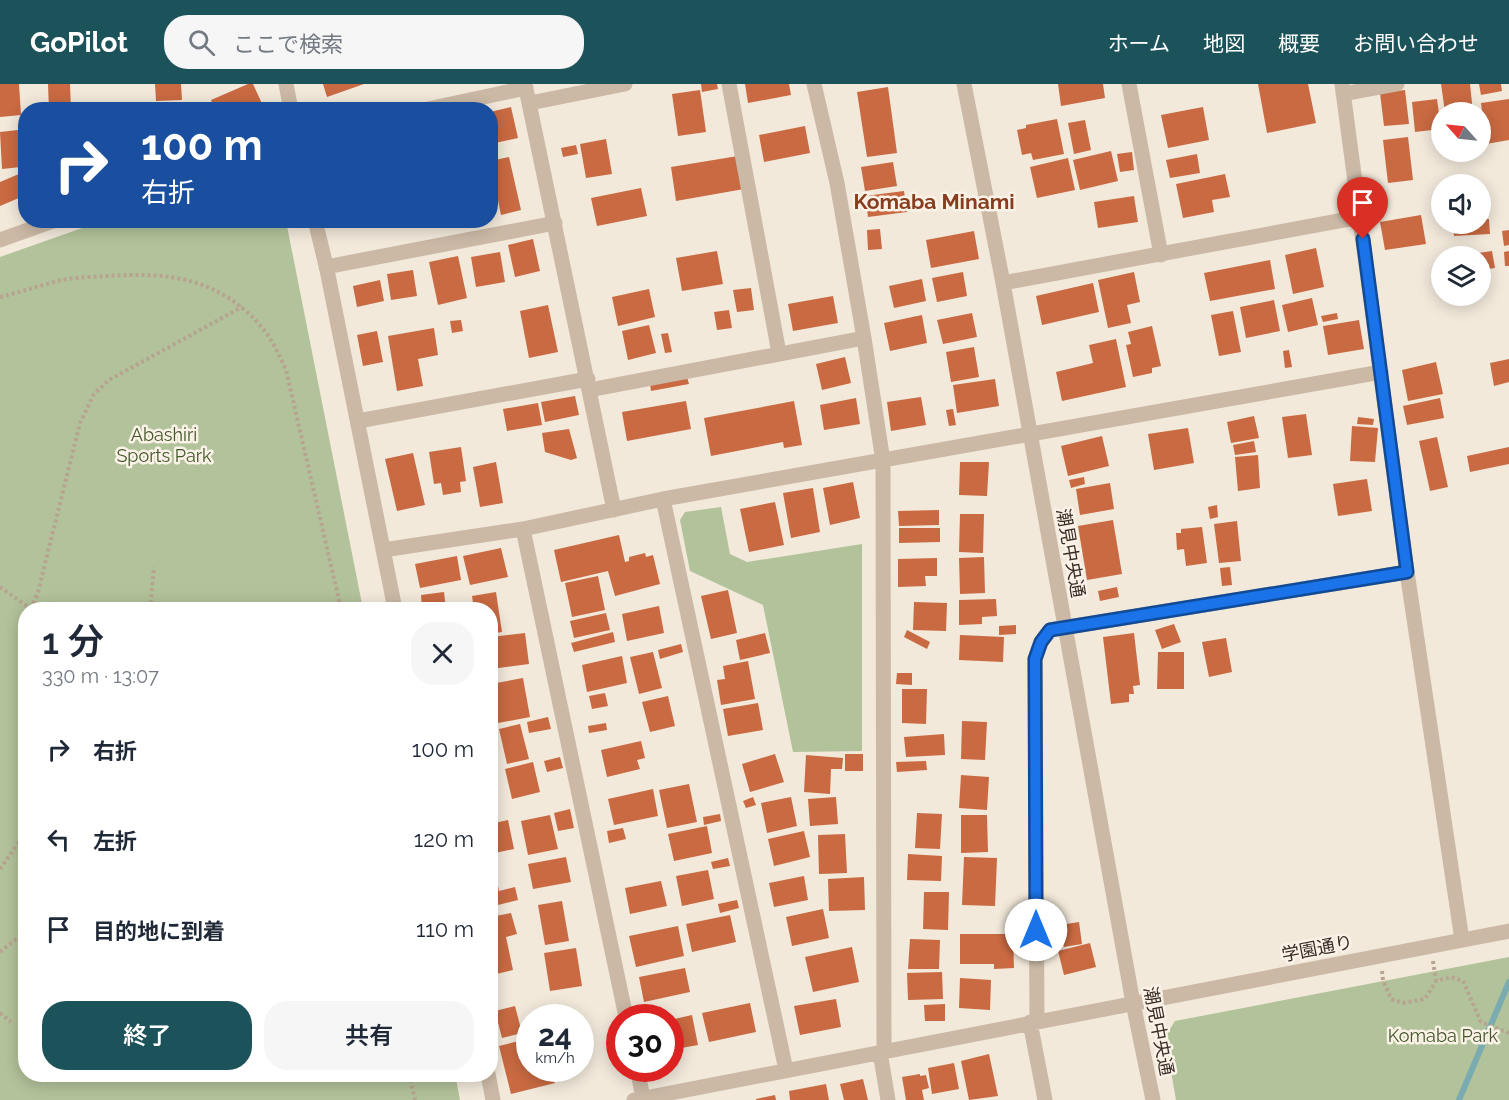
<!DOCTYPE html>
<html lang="ja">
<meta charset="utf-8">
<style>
:root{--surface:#fff;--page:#f6f6f7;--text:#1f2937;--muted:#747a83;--accent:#1c5259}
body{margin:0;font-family:Raleway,"Noto Sans JP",sans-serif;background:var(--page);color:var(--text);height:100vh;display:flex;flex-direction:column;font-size:22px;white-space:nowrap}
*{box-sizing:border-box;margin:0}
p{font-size:20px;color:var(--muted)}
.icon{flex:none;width:33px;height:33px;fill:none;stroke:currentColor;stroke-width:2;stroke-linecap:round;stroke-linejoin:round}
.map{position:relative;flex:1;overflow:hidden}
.sheet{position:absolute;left:18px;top:518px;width:480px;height:480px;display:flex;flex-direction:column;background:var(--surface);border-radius:24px;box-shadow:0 3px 15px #0003}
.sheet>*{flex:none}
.guide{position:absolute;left:18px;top:18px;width:480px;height:126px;border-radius:24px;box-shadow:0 3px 15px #0003;background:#1a4fa0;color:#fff;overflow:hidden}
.needle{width:39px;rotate:297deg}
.tools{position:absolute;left:1431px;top:18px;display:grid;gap:12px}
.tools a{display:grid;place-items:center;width:60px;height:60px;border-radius:50%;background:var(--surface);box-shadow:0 3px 15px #0003;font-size:30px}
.speed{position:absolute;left:516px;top:920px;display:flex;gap:12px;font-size:30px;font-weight:700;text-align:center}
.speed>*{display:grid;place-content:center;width:78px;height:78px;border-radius:50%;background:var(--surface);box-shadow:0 3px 15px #0003;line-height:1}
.speed small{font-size:15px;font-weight:400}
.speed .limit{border:9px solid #d22;background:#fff;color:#111}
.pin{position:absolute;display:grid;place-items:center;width:51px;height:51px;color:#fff;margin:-62px -26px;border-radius:50% 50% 50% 0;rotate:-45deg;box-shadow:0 0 6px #0007}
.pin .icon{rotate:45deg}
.me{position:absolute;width:66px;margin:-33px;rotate:0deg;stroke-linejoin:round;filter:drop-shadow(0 0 4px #0008)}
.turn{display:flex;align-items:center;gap:21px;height:126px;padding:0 24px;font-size:27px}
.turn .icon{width:78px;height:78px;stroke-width:2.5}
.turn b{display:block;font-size:42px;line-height:51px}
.round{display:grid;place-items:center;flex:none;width:63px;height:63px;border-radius:24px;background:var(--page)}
.head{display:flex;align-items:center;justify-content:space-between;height:102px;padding:0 24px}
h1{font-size:36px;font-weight:600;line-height:45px}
.cta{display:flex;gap:12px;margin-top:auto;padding:12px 24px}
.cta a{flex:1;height:69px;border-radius:24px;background:var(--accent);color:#fff;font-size:24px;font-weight:600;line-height:69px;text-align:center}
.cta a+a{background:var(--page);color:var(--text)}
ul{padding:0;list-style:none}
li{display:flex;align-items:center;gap:18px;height:90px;padding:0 24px}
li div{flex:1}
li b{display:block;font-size:22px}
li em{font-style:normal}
header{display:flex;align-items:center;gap:36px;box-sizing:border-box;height:84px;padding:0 30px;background:var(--accent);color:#fff}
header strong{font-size:28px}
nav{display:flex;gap:33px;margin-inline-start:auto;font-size:21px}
.search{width:420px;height:54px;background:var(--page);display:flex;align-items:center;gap:15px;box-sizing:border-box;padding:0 21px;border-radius:24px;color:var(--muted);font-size:22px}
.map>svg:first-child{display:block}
.green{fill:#b2c29a}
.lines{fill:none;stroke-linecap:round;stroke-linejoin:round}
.stream{stroke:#79abb0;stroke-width:6}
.building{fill:#c96a42}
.path{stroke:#b7a390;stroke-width:4;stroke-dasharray:3 3;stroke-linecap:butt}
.minor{stroke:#cbb9a6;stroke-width:15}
.route-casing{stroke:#114b97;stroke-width:15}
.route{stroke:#1a73e8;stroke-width:10}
.labels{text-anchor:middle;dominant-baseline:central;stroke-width:5;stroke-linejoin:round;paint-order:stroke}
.park-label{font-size:18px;fill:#43562a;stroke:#faf2e7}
.street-label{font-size:18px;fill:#372d27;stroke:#faf2e7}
.quarter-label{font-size:21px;font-weight:bold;fill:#883d1e;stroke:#faf2e7}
</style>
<header>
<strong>GoPilot</strong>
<div class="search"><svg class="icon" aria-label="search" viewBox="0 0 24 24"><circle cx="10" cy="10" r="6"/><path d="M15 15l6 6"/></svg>ここで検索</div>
<nav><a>ホーム</a><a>地図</a><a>概要</a><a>お問い合わせ</a></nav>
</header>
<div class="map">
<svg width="1509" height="1016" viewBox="0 0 1509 1016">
<rect width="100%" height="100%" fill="#f2e9db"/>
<path class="green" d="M102 137H286L363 525H26V990H455L460 1016H0V173Z
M721 423 730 470 747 478 862 460V667L793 668 763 521 690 487 680 436 685 428Z
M1509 873V1016H1176L1165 953 1175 937Z"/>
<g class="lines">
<path class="stream" d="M1459 1016 1509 898"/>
</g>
<path class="building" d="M0 0H19L21 31 0 33Z
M48 0H70L71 26H49Z
M155 0H181L182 16 156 17Z
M248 0H253L265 26H215L211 16Z
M323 0H364L327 13Z
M701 0H717L718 5 702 8Z
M745 0H789L791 11 748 19Z
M1058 0H1103L1105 14 1061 22Z
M1258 0H1308L1316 39 1267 49Z
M1441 0H1470L1473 28H1445Z
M1479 0H1501L1502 7 1481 11Z
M888 3 897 69 867 73 857 8Z
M700 6 706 48 678 52 672 10Z
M1405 6 1409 40 1384 42 1380 9Z
M1437 15 1441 45 1415 48 1412 18Z
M1509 15V56L1486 60 1481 19Z
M511 23 518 54 490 60V28Z
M1203 23 1209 56 1168 64 1161 31Z
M1057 35 1064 70 1033 76 1031 69 1022 71 1017 46 1026 44V41Z
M1085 36 1091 66 1074 70 1068 39Z
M805 42 810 69 764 78 759 51Z
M18 46 21 83 2 85 0 48Z
M1408 53 1413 96 1388 99 1383 56Z
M606 55 612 90 586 94 580 60Z
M576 61 578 70 563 73 561 64Z
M1111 67 1118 97 1080 106 1073 76Z
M1132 68 1134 86 1120 88 1117 70Z
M1197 70 1200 89 1170 94 1166 76Z
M738 72 744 105 676 117 671 83Z
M509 73 521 126 501 131 490 77Z
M1068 74 1075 106 1037 114 1030 83Z
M893 78 897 102 865 107 861 83Z
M26 87V111L0 122V98Z
M1225 90 1230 113 1212 116 1214 128 1183 134 1176 100Z
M641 104 647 132 597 142 591 114Z
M904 107 907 128 868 133 865 112Z
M1134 112 1138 138 1098 144 1094 118Z
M1421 131 1426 160 1385 166 1380 138Z
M1480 135H1489L1490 150 1454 152 1453 140H1480Z
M880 145 882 165 868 166 867 146Z
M1509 146V161L1504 162 1502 147Z
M974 147 979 175 931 184 926 156Z
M533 155 540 187 515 193 508 161Z
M1316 164 1324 203 1293 210 1285 171Z
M717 167 723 200 682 207 676 174Z
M1492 167 1495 184 1480 186V172H1458Z
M1509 167V182H1505L1504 168Z
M500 168 505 198 476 203 471 173Z
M458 172 467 214 438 221 429 178Z
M1270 176 1275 205 1210 217 1204 189Z
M413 186 417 212 391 216 387 190Z
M963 188 967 212 937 218 932 194Z
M1134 188 1140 218 1127 221 1131 239 1108 244 1098 196Z
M922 195 926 217 894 224 889 202Z
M380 196 384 217 357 223 353 202Z
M1093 199 1099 228 1042 241 1036 212Z
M751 204 754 226 737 228 733 206Z
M649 205 655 233 618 242 612 213Z
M833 212 838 239 793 247 788 220Z
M1312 214 1318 241 1288 248 1282 221Z
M1274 216 1280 247 1246 254 1240 223Z
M548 221 558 268 529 274 520 227Z
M729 226 732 244 717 246 714 228Z
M1233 227 1241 268 1219 272 1211 231Z
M972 229 977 253 943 260 937 236Z
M1337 229 1338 235 1323 238 1321 232Z
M922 231 927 259 890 267 884 239Z
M461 236 463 247 452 249 450 237Z
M1359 236 1364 265 1328 271 1323 242Z
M649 241 656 269 628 276 622 247Z
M1152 242 1161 282 1152 284V289L1133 293 1126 261 1131 260 1128 248Z
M434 244 438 271 418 275 423 302 397 307 388 252Z
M377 247 383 278 363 282 357 251Z
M668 249 672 268 665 269 661 250Z
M1116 255 1126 303 1062 317 1056 288 1093 279 1089 261Z
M974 263 979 293 951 298 946 268Z
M1289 266 1292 283 1285 284 1283 267Z
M845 273 851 299 822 306 816 280Z
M1509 275V298L1494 302 1490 279Z
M1436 278 1443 310 1408 317 1402 286Z
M687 293 689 300 651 307 650 300Z
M995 295 999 322 957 329 953 301Z
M575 312 579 331 545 338 541 318Z
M921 313 926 341 891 347 887 318Z
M856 314 860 340 824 346 820 321Z
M1440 314 1444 334 1407 341 1403 322Z
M686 317 691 345 627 357 622 328Z
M794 317 802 361 784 364 783 358 711 372 704 334Z
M538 319 542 341 507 347 503 325Z
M953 325 956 341 949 342 946 326Z
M1306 330 1312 371 1288 374 1282 333Z
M1254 332 1259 354 1231 359 1227 338Z
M1358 333 1374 335 1373 341 1357 340Z
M1352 342 1378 344 1375 378 1350 377Z
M1188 344 1194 379 1154 386 1148 350Z
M569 345 577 374 571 376 545 368 542 349Z
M1102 352 1109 382 1068 392 1061 362Z
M1437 353 1448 403 1430 407 1419 357Z
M1254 357 1256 368 1235 371 1233 361Z
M461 363 466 397 460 398 461 408 443 411 441 399 434 400 429 368Z
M1509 363V380L1470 388 1467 372Z
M413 369 425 421 397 427 385 375Z
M1258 371 1260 404 1238 407 1235 373Z
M496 378 503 419 480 423 473 383Z
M960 378H989L987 412 959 411Z
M1084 393 1085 400 1071 404 1069 396Z
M1367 395 1372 427 1338 432 1333 400Z
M853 398 860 434 830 441 823 404Z
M1110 399 1114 425 1080 431 1076 405Z
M813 404 820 448 791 454 783 409Z
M775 418 784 461 749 468 740 425Z
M1217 421 1218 433 1210 435 1208 423Z
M939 426V441L899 442 898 427Z
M960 430H984L983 469 959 468Z
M1113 436 1122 490 1087 496 1078 442Z
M1237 437 1241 477 1219 479 1214 440Z
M1202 443 1207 479 1186 482 1184 465 1177 466 1176 449H1181V445Z
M899 444H940V458L899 459Z
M619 451 625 478 629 477V473L645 469 646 473 653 471 660 500 615 512 608 487 561 498 554 466Z
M501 464 508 493 470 501 463 472Z
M457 472 461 496 420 504 415 480Z
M984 473 985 509 960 510 959 474Z
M937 474V492H925L926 502 898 503V475Z
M1230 483 1232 501 1222 502 1220 484Z
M598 492 605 526 572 533 565 499Z
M1117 503 1119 513 1100 517 1098 507Z
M728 506 737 549 711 555 701 512Z
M444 508 446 525H422L421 511Z
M496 508 502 548 490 550V525H474L472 512Z
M996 515 997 532 982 533V540L959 541V516Z
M914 518 947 519 946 547 913 546Z
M659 522 664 549 627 557 622 530Z
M606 529 610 546 574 554 570 537Z
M1174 540 1181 558 1162 565 1155 546Z
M1016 541V550L999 551V542Z
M907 546 930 558 927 565 904 553Z
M613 548 615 558 574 568 571 559Z
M525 549 529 580 491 585 490 553Z
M765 549 770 569 740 576 736 556Z
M1134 549 1140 601 1133 602 1134 610H1129V618L1111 620 1103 553Z
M960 551 1004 553 1003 578 959 576Z
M1226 554 1232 588 1209 593 1202 558Z
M681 560 683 568 660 575 658 566Z
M653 568 662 604 639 610 630 573Z
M1158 568H1184V605H1157Z
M622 572 627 599 587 608 582 581Z
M748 577 755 615 721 621 717 596 725 595 723 582Z
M897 589H912V601L896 600Z
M523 594 530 633 498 639 491 600Z
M902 605H927L926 640 902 639Z
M605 609 608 622 592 625 589 612Z
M668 612 675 642 650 648 642 618Z
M758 619 763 646 728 652 723 625Z
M548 633 551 645 529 649 527 638Z
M962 637 987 638 985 676 961 675Z
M606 639 607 646 589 649 588 642Z
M520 640 529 675 507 680 499 645Z
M944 650 945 671 906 673 904 653Z
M641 657 645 674 637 676 640 685 607 693 601 666Z
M775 670 784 698 750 708 742 680Z
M845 670H863V687H845Z
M806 671 843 674 842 685H831L830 710 804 708Z
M560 673 563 684 547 688 544 677Z
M926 677 927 686 897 688 896 678Z
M533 678 540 708 512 715 505 685Z
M961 691 989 693 987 726 959 724Z
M689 700 697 738 667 744 659 706Z
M653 705 658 732 614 741 608 715Z
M753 713 756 721 746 724 743 717Z
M791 713 797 742 767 749 761 719Z
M836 713 838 740 810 742 808 715Z
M570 725 574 744 558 747 554 729Z
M917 729 942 730 940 765 915 764Z
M720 730 721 737 704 741 703 733Z
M550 731 558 765 528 771 521 737Z
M961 731H987L988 768 961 769Z
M508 736 514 765 490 770V740Z
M707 742 712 769 674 777 668 750Z
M623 744 626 755 609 759 607 747Z
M804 747 810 773 774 782 768 755Z
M845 750 847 789 819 790 818 751Z
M908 770 942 772 941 797 907 796Z
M566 773 571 798 533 805 528 780Z
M964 773 997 774 995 822 962 821Z
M728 774 730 782 713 785 711 778Z
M490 776H493L499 807 515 803 518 816 490 823Z
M708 786 714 815 682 822 676 792Z
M804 792 808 816 774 823 769 799Z
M864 793 865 826 829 827 828 795Z
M661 797 667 822 630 830 625 804Z
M924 808H949L948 846 923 845Z
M737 816 739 824 720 829 718 820Z
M562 817 569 857 545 861 538 821Z
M823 825 829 854 792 862 786 833Z
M511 829 517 850 506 853 513 886 492 891 490 833Z
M730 831 736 858 692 868 686 840Z
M1079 838 1082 860 1064 863 1060 841Z
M678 842 684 872 636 883 629 852Z
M960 850H1013L1014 884 994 885V880H960Z
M910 855 940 856 939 885H908Z
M1090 859 1096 883 1064 891 1058 867Z
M852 863 859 898 813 908 805 873Z
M576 864 582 902 550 907 544 869Z
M685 884 690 908 644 918 639 893Z
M942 888 943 915 908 916 907 889Z
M960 894 991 896 990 926 959 924Z
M836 915 841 943 800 951 794 922Z
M750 919 756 948 709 958 702 929Z
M945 920V937H925L924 921Z
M515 922 522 949 502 954 495 927Z
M661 923 663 929 648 932 646 926Z
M692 931 698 961 670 966V936Z
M530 954V984H551L555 999 511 1010 499 962Z
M989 970 998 1012 969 1016 961 977Z
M954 979 959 1005 932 1010 928 984Z
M920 990V992L926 991 929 1004 922 1006 924 1016H906L902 993Z
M863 995 868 1016H844L840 1000Z
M826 1000 829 1016H790L789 1007Z
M775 1011 776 1016H756V1015Z"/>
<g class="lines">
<path class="path" d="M0 213C21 208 41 201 62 196 76 193 92 193 107 192 166 188 216 193 258 239 271 252 278 269 286 286L341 525
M0 503 31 525
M31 525 38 508 80 339 94 310 109 296 242 223
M150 525 154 483
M0 785 26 748
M0 868 26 847
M1433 877 1436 897
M1382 887 1383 896 1391 915 1403 919 1425 915 1436 897 1451 893 1463 897 1481 938 1509 949
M0 929 11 938
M409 990 415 1016"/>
<path class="minor" d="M286 0 291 26
M525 0 614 426
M729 0 779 269
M814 0 837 99 864 254 883 377 884 967
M964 0 1003 199 1133 919 1153 1016
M1129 0 1161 171
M1342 0 1407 488 1462 856
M1343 10 1397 0
M530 19 625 0
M423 26 526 4
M315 136 327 186 395 525
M0 156 56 136
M326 183 555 139
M1003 199 1360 133
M589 306 864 254
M358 337 588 295
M663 415 786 986
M523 445 626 933
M383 466 523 445 663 415 1381 288
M1037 937 1035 575 1041 558 1050 546 1407 488
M1030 938 1045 1016
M880 968 888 1016
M637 984 643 1014
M488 990 493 1016
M634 1016 1509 847"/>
</g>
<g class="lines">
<g class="route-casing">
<path id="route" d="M1036 846 1035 575 1041 558 1050 546 1407 488 1363 155"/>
</g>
<use href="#route" class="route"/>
</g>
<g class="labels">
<g class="park-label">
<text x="164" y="350">Abashiri<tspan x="164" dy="21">Sports Park</tspan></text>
<text x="1443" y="951">Komaba Park</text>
</g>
<g class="street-label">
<text transform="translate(1071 469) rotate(80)">潮見中央通</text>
<text transform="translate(1317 864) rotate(-11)">学園通り</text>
<text transform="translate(1159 947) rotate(79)">潮見中央通</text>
</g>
<g class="quarter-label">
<text x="934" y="117">Komaba Minami</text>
</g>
</g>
</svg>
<div class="tools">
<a><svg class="needle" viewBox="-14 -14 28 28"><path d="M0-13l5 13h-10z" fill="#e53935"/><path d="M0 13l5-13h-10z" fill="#747a83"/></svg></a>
<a><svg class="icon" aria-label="sound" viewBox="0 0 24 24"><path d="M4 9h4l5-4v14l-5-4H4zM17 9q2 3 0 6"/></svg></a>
<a><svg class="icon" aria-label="layers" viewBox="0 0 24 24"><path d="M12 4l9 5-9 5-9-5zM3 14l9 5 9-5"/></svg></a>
</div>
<div class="speed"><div>24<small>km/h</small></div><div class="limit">30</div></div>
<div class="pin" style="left:1363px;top:155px;background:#d93025"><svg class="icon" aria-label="arrive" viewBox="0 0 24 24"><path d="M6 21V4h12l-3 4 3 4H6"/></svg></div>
<svg class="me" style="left:1036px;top:846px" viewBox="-20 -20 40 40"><circle r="19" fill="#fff"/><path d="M0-13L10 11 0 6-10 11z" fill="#1a73e8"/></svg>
<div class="guide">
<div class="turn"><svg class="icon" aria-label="right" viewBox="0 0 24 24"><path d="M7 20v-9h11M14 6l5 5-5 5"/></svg><div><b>100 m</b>右折</div></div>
</div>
<section class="sheet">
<div class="head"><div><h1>1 分</h1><p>330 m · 13:07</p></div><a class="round"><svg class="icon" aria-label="close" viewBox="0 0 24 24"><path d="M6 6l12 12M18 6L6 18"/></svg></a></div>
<ul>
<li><svg class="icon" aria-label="right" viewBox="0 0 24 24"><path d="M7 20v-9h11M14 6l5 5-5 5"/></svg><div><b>右折</b></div><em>100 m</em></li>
<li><svg class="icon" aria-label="left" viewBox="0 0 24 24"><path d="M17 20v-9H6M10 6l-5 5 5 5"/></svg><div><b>左折</b></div><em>120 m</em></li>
<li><svg class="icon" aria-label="arrive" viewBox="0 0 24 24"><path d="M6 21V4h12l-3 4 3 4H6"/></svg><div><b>目的地に到着</b></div><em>110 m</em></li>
</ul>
<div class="cta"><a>終了</a><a>共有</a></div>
</section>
</div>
